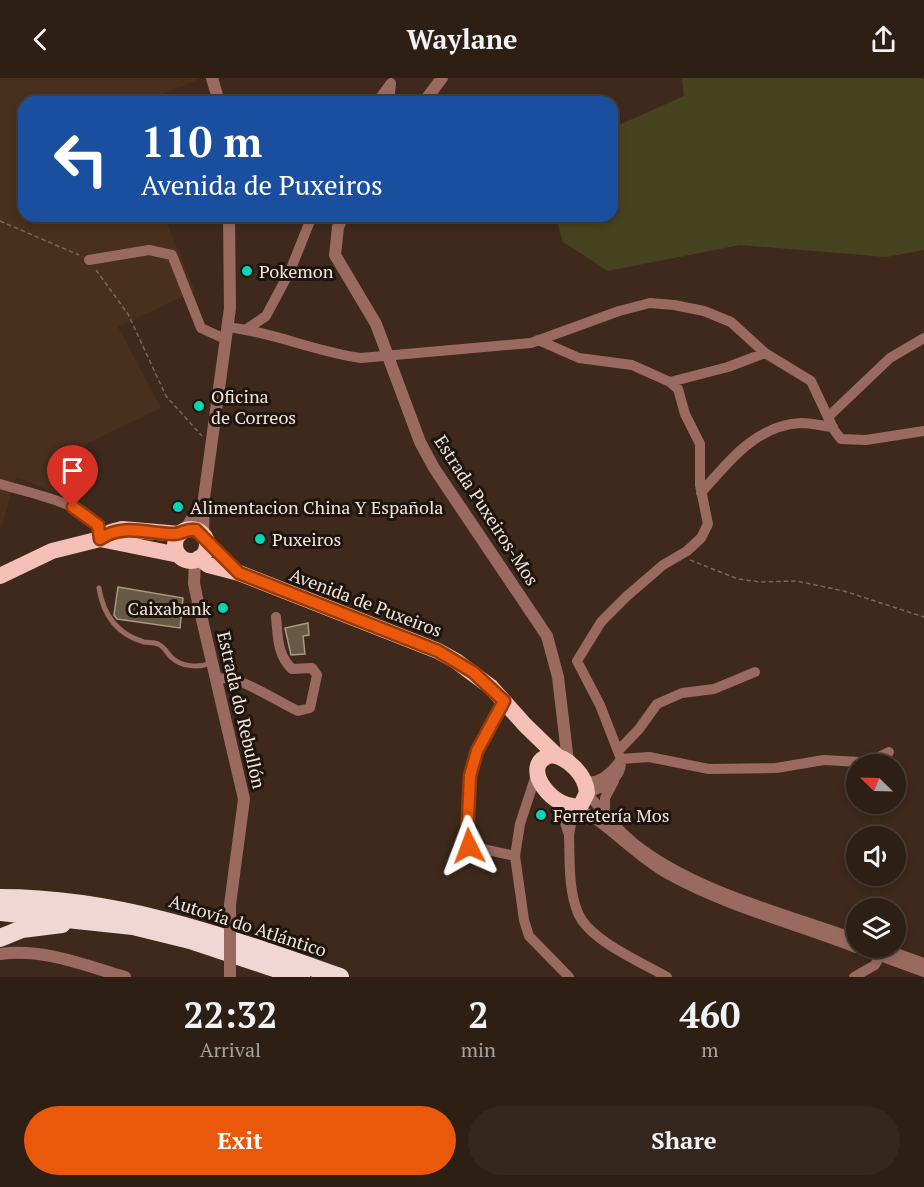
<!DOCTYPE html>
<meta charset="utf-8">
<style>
:root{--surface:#2e1f15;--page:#36271e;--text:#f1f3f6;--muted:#a7a2a0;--line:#493d34;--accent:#ea580c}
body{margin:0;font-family:"PT Serif",serif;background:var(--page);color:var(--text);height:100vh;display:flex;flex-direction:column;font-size:22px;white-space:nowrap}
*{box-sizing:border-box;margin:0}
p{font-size:20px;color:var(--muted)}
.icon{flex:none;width:33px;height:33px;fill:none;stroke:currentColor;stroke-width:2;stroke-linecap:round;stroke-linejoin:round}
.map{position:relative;height:899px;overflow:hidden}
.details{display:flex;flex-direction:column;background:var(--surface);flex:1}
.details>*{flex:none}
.top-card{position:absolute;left:18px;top:18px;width:600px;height:126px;border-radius:18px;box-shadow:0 3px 9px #0003,0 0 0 2px var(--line);background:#1a4fa0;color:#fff;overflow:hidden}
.needle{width:39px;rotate:293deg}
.controls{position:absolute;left:846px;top:676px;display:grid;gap:12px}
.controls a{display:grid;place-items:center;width:60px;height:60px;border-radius:50%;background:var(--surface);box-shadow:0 3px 9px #0003,0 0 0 2px var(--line);font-size:30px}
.pin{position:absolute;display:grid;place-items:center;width:51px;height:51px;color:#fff;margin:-62px -26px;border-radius:50% 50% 50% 0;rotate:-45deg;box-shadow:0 0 6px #0007}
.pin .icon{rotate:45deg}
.me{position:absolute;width:66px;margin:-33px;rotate:357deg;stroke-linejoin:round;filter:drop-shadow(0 0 4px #0008)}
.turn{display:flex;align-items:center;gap:21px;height:126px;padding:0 24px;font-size:27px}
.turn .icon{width:78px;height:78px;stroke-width:2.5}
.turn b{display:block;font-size:42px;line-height:51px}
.eta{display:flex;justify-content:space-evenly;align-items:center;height:102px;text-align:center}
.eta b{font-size:36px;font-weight:700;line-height:42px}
.action{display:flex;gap:12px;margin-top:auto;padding:12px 24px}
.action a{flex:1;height:69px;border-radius:36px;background:var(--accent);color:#fff;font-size:24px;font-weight:700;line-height:69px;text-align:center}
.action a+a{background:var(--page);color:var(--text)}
header{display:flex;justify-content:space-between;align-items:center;height:78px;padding:0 24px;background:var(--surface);font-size:27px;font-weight:700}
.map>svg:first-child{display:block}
.built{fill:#492f1d}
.green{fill:#464320}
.building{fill:#675943;stroke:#a89981;stroke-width:1.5}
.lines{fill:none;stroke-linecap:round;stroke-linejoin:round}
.path{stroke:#7b685d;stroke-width:1.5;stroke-dasharray:4.5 3;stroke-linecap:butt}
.service{stroke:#9a6a61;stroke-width:5}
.minor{stroke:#9a6a61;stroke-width:10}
.tertiary{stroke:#9a6a61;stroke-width:12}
.trunk{stroke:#f4c0b8;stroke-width:16}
.motorway{stroke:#f0d7d3;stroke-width:18}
.tertiary-bridge{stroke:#9a6a61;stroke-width:12}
.route-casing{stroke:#983908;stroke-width:15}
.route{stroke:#ea580c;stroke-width:10}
.poi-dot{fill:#06d5b6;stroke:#1e150e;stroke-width:2}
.labels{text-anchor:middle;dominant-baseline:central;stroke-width:6;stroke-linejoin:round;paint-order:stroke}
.poi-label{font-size:18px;fill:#f3e5dc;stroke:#1e150e;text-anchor:start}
.street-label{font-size:18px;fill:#f3e5dc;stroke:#1e150e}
</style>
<header><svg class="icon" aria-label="back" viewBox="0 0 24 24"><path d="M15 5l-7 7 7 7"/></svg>Waylane<svg class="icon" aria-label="share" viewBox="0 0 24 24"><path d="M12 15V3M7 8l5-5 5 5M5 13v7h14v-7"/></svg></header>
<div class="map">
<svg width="924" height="899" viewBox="0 0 924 899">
<rect width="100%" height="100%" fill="#3e291c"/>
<path class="built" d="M0 0H202L142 24H24V138H164L195 213 118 249 161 330 84 367 92 386 78 423 16 399 0 454Z"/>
<path class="green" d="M682 0H922L924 2V172L886 179 740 167 608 193 563 164 555 138H612V50L684 18Z"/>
<path class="building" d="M118 509 183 520 180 550 117 541 114 537Z
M308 545 309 557 303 558 305 576 291 577 285 550Z"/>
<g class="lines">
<path class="path" d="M0 143 79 177
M96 192 128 236 166 318 202 358
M690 482 738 501 761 504 796 503 844 513 924 539"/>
<path class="service" d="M99 510C103 536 116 556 144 564 149 565 154 564 158 566 164 568 167 575 171 579 181 589 199 590 211 585"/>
<path class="minor" d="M377 24 391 5
M389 24 391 6
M89 182 149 172 172 177 201 250 225 261
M227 249C273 254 316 274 361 280L531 265 619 233 650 225 674 227 704 233 731 244 765 275 811 303 834 352 841 361 866 362 924 353
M247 251 266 238 290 193 312 138
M538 262 579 280 632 287 670 304 678 311 685 336 700 366V407L708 446 701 460 687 473 663 487 627 518 601 544 577 583 600 627 621 681 649 679 709 691 776 690 824 682 860 684 873 682 889 674
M670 304 728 289 765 275
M828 339 890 280 924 260
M0 406C22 413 86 426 97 447 99 450 99 456 100 461
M701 415C728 384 756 347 801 345 811 345 823 348 833 349
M218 601C237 595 279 625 298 633L310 630 317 597 312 590 292 591C277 577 278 558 276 539
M504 623 477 673 470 698 467 760 469 768 515 778
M619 672 639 651 657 626 682 615 714 611 755 594
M537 694 520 746 515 778 524 842 529 858 569 899
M585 703C601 706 613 693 621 681 623 701 604 709 587 715 602 733 616 750 634 765 694 813 785 835 856 861
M558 723 569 757 574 729
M577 729C610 748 635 778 669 797 727 829 794 846 856 870
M605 736V720L614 703
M569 757C570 782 568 811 578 835 589 862 641 884 667 899
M858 870 924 894
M882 870 924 885
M854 899 875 887 882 874"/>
<path class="tertiary" d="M212 0 219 24
M424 24 442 0
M343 138 338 149 335 177 376 246 420 364 434 390 547 558 558 599 568 684
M185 452 200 427
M203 457 204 420 230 230 229 138
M195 482 194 505 197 520 244 721 230 827
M0 876C43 870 84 887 125 899"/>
<path class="trunk" d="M175 467a16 16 0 1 1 32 0a16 16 0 1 1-32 0Z
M100 461 179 477
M199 480 208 487 239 495 438 573 456 583 491 609 525 647 557 678
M0 498 52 473 100 461 111 454 122 451 180 456
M551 677C568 679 586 697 587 715L581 727C556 736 516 687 551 677Z"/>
<path class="motorway" d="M0 820C121 820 228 860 340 899
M0 834 133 848 190 862 301 899
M0 860 22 851 62 846"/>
<path class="tertiary-bridge" d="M230 827V899"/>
</g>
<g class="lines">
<g class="route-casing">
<path id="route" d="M73 429 98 447 100 461C123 445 148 456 174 456 182 456 187 450 196 452L239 495 438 573 473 594 504 623 477 673 470 698 467 760 469 768"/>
</g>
<use href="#route" class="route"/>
</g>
<g class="poi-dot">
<circle cx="247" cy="193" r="6"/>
<circle cx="199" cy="328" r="6"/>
<circle cx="178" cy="429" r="6"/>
<circle cx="260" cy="461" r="6"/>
<circle cx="223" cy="530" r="6"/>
<circle cx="541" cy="737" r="6"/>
</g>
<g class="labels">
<g class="poi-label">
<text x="259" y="193">Pokemon</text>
<text x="211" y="318">Oficina<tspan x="211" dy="21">de Correos</tspan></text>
<text x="190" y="429">Alimentacion China Y Española</text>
<text x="272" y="461">Puxeiros</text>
<text x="211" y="530" text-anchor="end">Caixabank</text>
<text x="553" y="737">Ferretería Mos</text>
</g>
<g class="street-label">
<text transform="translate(487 432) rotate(57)">Estrada Puxeiros-Mos</text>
<text transform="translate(366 524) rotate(21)">Avenida de Puxeiros</text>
<text transform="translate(242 632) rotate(77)">Estrada do Rebullón</text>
<text transform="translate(248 847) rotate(18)">Autovía do Atlántico</text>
</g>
</g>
</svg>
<div class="controls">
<a><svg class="needle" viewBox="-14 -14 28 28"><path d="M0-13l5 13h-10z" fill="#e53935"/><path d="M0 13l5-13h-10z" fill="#a7a2a0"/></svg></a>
<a><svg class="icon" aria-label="sound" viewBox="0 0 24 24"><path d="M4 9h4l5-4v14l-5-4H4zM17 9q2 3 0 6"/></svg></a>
<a><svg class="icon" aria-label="layers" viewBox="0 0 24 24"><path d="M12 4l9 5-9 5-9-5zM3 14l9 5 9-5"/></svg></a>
</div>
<div class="pin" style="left:73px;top:429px;background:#d93025"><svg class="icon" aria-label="arrive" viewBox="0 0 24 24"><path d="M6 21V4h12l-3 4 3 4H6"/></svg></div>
<svg class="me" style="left:469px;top:768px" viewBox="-20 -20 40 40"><path d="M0-17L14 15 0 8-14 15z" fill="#ea580c" stroke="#fff" stroke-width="4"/></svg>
<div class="top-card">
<div class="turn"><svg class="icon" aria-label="left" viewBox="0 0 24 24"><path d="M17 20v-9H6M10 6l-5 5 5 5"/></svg><div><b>110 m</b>Avenida de Puxeiros</div></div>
</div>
</div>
<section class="details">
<div class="eta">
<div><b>22:32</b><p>Arrival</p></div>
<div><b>2</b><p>min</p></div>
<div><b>460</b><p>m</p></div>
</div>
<div class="action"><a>Exit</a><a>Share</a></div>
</section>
